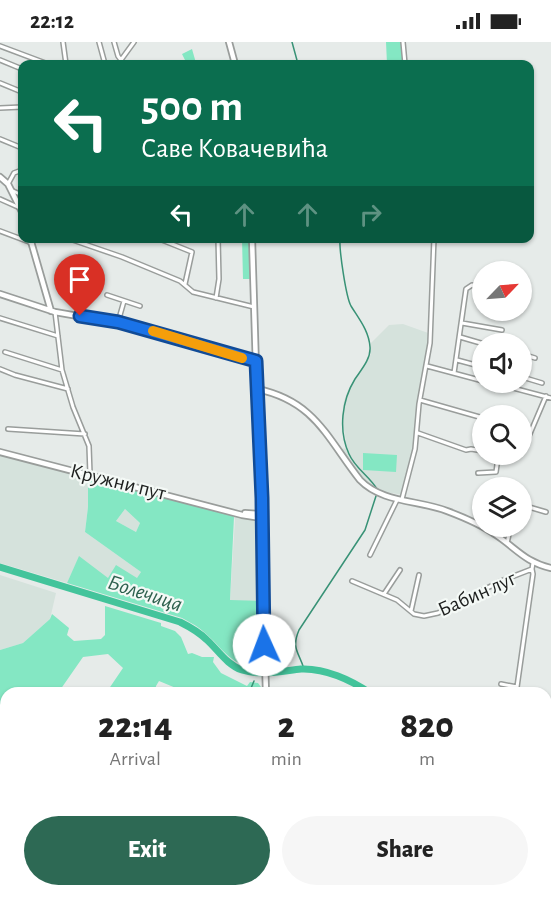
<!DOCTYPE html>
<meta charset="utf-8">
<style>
:root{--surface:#fff;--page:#f6f6f6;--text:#222;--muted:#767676;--accent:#2d6954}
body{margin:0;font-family:"Alegreya Sans",sans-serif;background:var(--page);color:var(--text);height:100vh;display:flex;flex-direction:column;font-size:22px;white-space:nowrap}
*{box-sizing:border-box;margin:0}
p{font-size:20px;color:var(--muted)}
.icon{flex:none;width:33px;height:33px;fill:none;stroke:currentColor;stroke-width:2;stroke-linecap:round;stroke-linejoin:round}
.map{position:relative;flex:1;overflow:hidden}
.drawer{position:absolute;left:0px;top:645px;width:552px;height:210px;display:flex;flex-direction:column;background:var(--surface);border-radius:18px 18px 0 0;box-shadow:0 2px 4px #0004}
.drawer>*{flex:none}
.guide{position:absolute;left:18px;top:18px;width:516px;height:183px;border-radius:12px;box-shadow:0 2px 4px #0004;background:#0b6e4f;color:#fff;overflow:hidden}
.needle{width:39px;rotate:65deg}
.fabs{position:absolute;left:472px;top:219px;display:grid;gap:12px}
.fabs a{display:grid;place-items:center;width:60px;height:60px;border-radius:50%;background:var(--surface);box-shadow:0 2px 4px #0004;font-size:30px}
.pin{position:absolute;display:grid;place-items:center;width:51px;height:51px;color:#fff;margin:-62px -26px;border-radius:50% 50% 50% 0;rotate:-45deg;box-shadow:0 0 6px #0007}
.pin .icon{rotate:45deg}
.me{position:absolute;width:66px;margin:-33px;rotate:358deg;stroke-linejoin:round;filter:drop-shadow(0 0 4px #0008)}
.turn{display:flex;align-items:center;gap:21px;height:126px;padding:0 24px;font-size:27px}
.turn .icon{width:78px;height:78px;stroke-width:2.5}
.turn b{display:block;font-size:42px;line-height:51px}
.lanes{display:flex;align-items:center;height:57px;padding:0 24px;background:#0003;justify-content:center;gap:30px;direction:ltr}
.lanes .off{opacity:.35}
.eta{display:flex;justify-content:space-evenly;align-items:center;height:102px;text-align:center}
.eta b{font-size:36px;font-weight:800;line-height:42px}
.action{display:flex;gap:12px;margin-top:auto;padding:12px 24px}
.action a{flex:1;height:69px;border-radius:36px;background:var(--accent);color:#fff;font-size:24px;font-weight:800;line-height:69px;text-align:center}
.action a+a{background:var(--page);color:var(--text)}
.status{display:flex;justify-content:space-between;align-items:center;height:42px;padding:0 30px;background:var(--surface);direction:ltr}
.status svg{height:16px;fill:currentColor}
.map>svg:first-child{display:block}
.built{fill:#d5e2dc}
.green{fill:#84e7c3;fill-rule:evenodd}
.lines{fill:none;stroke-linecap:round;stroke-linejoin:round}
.stream{stroke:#389276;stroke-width:1.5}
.river{stroke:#43c49b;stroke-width:7}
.minor-casing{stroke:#999d9b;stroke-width:6}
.tertiary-casing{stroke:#999d9b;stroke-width:8}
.secondary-casing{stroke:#999d9b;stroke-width:8}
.minor{stroke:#fff;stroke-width:3}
.tertiary{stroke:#fff;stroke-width:4.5}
.secondary{stroke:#fff;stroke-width:4.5}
.route-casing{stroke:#114b97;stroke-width:15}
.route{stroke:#1a73e8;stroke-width:10}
.slow{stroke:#f59e0b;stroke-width:10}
.labels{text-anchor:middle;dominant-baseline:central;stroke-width:4.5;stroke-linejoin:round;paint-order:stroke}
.street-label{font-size:21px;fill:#1d1f1e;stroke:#f4f9f6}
.water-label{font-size:22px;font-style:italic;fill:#2d604e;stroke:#f4f9f6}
</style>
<div class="status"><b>22:12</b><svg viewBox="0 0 49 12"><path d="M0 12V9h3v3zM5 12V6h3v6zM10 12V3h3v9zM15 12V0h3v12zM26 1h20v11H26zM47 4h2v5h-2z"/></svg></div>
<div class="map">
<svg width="551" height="855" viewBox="0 0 551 855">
<rect width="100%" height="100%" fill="#e6ebe9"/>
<path class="built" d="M403 282 431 292 419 362 412 426 403 453 380 449 365 439 341 407 347 406 342 375 344 359 348 348 371 312 370 302 389 283Z
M0 413 88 435V465L85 490 141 530 137 537H108L79 515 67 541 0 521Z
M125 467 140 481 136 490 116 479Z
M232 473 255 478 259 483 260 559H230L235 477Z
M0 533 56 551 50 577 23 601 0 608Z
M6 833V849H16L18 855H0V835Z"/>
<path class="green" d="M386 0H405L407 22H387Z
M192 7 196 21 198 22H187L182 12Z
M242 197H250L251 237H243Z
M363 411 397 413 396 430 363 428Z
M88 435 232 473 234 475 230 558 260 559 262 627C228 625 223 604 199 586 194 582 187 579 182 576L67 541 79 514 108 536 116 523 137 536 141 530 85 490 88 465ZM125 467 140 481 136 490 116 479Z
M105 564 161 581V584L175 589 181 595 188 612 192 611 202 615H214L213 620 221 631 247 644 250 640 258 641 261 645 260 651H188L159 639 156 644 155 651H106L123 626 108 612 83 615 58 651H6V765L0 764V608L23 601 50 577 52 572 69 586 67 593 74 599 101 597 105 593Z
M31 849H62L65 855H35Z
M79 849H153L158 855H133L131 853 130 855H82Z"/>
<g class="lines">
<path class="stream" d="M292 0 298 22
M340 196C339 208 346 255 351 264 359 277 369 289 370 305 371 317 361 328 355 337 342 358 338 388 349 412 355 426 369 434 377 447
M304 627C299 610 291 607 299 588L365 488 376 454
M255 633 256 630
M249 651 254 639
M546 722 551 720
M102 855 112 849"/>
<path class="river" d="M0 525 180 580C190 585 199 590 207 598 218 608 227 623 242 628 260 634 282 629 301 627 325 626 351 638 370 651
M546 752 551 751"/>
<g class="minor-casing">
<path id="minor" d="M63 0 66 22
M99 0 105 22
M114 0 118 14 121 18
M403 0 405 22
M0 4 48 22
M0 18 22 27
M118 22 134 0
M0 41 22 50
M0 66 22 65
M0 97 22 106
M8 142 14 131 22 128
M13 149 22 153
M0 157 20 166
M0 189 32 201
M67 196 122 215 180 239 193 250 254 265
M157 196 192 210 185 242
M107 253 140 264
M216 256 219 237 218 196
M55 270 62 328 73 365 89 404 90 432
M76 273 88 233
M0 276 58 294
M118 280 124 259
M462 281 502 288
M460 295 484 302
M5 310 62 328
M522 312 535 316
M457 318 483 325
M427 324 483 339
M0 327 15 333 68 347
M454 331 466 247 472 243 483 247
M522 335 542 341
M490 340 551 356
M420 358 483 376
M8 387 85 392
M418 391 466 408 471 407 483 409
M526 401 546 354
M478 431 496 430 498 416 496 412
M402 457 415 407 419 362 430 301 434 196
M522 463 546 470
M507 501 511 484
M370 513 397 458
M352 539 397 558 414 572 424 574 438 571 501 539 532 527 533 521
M384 552 400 528
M411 569 419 533
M501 642 517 645 533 532 532 527
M341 651 342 648
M273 855 274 849"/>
</g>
<g class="tertiary-casing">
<path id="tertiary" d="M0 135 8 142 22 170
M30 196 51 269
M0 252 55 270 135 284 256 319
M257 347C315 359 327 396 360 438 382 461 419 458 447 469 463 475 482 483 496 493 517 507 525 520 551 526"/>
</g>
<g class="secondary-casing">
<path id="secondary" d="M229 0 235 22
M252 196 266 651
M0 410 242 473 262 476
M245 471 262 472
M165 855 169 849"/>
</g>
<use href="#minor" class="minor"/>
<use href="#tertiary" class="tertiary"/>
<use href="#secondary" class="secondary"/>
</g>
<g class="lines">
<g class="route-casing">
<path id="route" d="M80 274 118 280 256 319 262 456 264 603"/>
</g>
<use href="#route" class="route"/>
<path class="slow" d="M153 289 242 316"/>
</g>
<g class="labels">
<g class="street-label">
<text transform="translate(118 440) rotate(14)">Кружни пут</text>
<text transform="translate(477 552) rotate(-24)">Бабин луг</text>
</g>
<g class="water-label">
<text transform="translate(145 551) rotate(18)">Болечица</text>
</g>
</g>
</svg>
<div class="fabs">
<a><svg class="needle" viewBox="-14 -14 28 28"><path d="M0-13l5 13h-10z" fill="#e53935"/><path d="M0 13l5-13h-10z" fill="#767676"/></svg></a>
<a><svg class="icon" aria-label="sound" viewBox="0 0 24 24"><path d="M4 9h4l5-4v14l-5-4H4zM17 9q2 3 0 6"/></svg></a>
<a><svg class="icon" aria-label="search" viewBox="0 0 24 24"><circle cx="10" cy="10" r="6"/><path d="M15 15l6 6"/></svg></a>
<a><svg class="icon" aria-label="layers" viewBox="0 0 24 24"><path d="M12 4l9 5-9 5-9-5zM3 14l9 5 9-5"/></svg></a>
</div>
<div class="pin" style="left:80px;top:274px;background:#d93025"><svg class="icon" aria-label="arrive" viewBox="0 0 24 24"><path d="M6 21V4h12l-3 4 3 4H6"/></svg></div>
<svg class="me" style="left:264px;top:603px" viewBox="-20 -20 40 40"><circle r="19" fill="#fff"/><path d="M0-13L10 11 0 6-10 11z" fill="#1a73e8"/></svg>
<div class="guide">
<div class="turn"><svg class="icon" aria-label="left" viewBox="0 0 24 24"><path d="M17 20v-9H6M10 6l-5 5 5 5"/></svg><div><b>500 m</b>Саве Ковачевића</div></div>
<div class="lanes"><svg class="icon" aria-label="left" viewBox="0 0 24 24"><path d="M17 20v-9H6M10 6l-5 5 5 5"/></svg><svg class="icon off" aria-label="ahead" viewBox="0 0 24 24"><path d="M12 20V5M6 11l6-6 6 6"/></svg><svg class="icon off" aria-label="ahead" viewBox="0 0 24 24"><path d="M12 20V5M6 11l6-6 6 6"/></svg><svg class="icon off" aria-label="right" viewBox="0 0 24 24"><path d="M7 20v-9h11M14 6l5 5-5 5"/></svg></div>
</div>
<section class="drawer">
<div class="eta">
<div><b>22:14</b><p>Arrival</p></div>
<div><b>2</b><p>min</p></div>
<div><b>820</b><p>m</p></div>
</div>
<div class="action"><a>Exit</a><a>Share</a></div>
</section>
</div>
